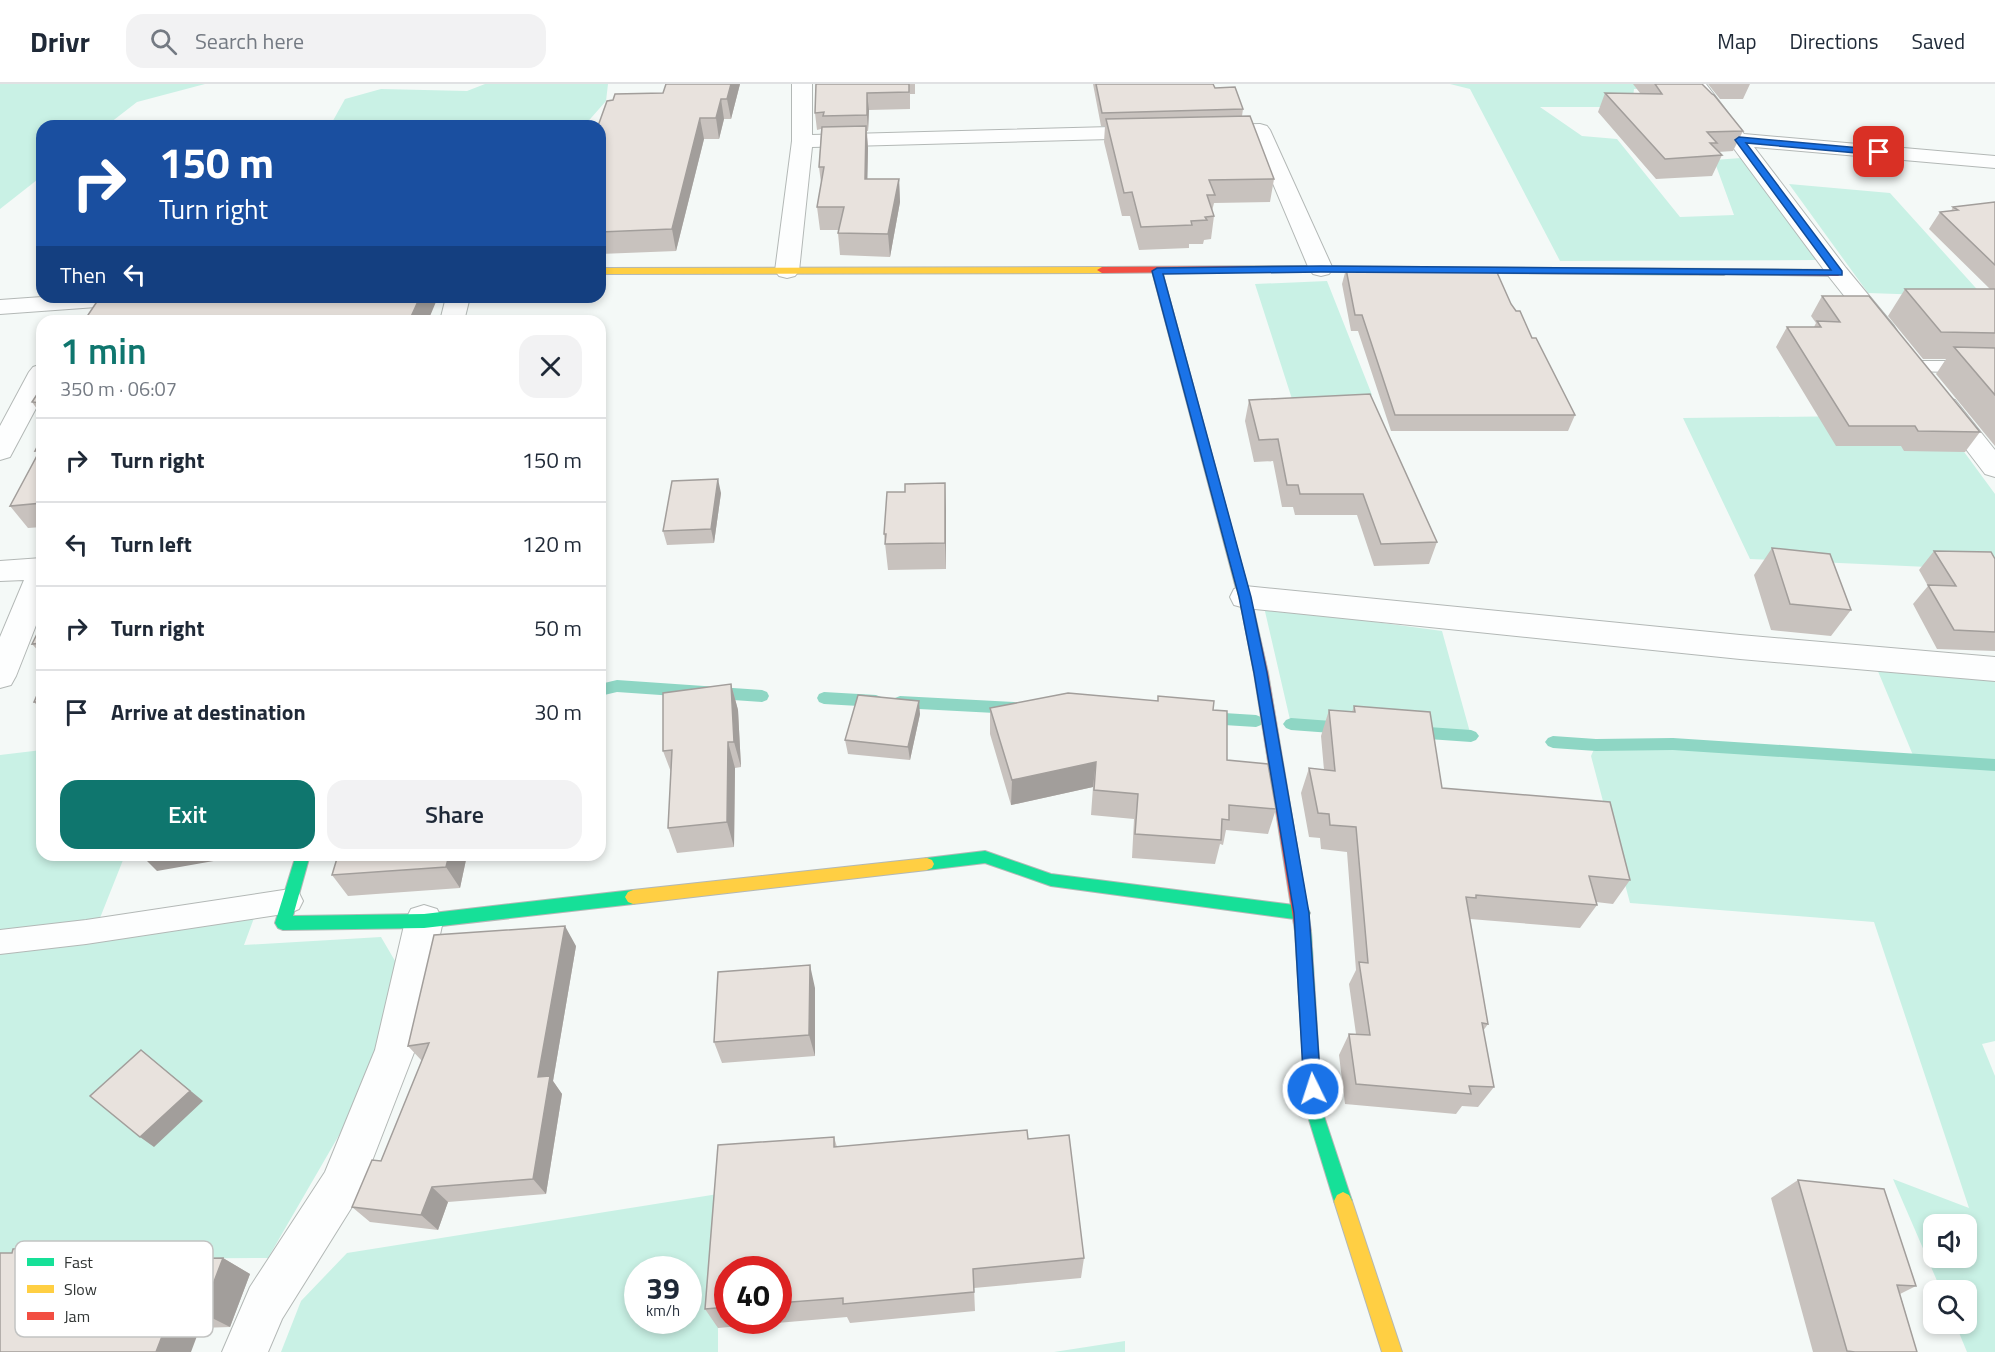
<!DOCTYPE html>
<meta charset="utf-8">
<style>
:root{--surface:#fff;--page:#f2f2f3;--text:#1f2937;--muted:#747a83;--line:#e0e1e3;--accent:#0f766e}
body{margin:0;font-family:"Titillium Web",sans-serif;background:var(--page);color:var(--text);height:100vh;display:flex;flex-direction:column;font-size:22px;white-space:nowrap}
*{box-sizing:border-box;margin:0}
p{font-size:20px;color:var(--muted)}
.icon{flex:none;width:33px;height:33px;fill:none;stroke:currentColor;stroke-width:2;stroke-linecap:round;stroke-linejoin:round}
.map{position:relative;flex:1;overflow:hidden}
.panel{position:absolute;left:36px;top:231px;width:570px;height:546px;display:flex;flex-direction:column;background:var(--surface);border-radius:18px;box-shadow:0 3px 9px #0003}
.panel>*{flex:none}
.hud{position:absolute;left:36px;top:36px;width:570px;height:183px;border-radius:18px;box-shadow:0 3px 9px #0003;background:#1a4fa0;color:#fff;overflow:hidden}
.controls{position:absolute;left:1923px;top:1130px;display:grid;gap:12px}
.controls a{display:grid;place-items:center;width:54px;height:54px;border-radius:12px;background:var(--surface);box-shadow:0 3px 9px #0003;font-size:30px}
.speed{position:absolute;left:624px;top:1172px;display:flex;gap:12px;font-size:30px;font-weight:700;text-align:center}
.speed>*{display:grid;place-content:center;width:78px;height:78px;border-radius:50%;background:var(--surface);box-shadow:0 3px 9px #0003;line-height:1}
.speed small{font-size:15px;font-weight:400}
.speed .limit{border:9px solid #d22;background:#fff;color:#111}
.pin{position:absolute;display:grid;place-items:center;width:51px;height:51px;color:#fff;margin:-26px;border-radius:12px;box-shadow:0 3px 9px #0006}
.me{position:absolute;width:66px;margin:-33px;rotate:356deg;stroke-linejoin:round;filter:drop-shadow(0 0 4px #0008)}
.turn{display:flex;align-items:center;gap:21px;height:126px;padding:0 24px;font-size:27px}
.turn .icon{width:78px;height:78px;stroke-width:2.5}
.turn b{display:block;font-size:42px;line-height:51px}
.then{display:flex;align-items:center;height:57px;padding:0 24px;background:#0003;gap:12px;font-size:22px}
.round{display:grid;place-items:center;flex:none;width:63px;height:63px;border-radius:18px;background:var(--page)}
.head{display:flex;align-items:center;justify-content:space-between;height:102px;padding:0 24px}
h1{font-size:36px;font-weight:600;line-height:45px;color:var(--accent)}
.cta{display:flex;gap:12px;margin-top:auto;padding:12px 24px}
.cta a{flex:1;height:69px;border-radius:18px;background:var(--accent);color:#fff;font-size:24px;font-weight:600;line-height:69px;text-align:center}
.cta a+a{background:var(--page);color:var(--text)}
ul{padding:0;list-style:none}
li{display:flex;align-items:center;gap:18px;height:84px;padding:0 24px;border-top:2px solid var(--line)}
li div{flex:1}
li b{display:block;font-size:22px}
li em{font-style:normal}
header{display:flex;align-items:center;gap:36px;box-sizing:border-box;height:84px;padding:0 30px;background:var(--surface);border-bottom:2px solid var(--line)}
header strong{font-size:28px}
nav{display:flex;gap:33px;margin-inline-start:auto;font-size:21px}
.search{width:420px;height:54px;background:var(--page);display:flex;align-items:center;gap:15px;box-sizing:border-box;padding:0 21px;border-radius:18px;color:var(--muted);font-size:22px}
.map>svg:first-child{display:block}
.green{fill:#c9f1e5;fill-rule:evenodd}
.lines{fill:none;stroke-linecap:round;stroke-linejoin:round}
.stream{fill:#8ed6c4;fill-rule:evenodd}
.lane-casing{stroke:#b3b8b6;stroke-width:2}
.street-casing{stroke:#b3b8b6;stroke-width:2}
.fast-casing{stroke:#b3b8b6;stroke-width:2}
.slow-casing{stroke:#b3b8b6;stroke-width:2}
.jam-casing{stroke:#b3b8b6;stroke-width:2}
.lane{fill:#fdfefe;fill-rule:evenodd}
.street{fill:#fdfefe;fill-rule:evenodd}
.fast{fill:#16e098;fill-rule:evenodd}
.slow{fill:#ffcf43;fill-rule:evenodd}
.jam{fill:#f24e42;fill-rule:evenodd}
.wall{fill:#c8c2be;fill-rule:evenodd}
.shaded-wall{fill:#a29e9b}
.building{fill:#e8e2dd;stroke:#a29e9b;stroke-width:1.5}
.route{fill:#1a73e8;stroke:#114b97;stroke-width:1.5}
.key{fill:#fff;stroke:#c2c3c2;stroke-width:1.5}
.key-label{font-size:16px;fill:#323635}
</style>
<header>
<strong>Drivr</strong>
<div class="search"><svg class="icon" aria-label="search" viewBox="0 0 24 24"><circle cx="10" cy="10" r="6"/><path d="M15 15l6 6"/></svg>Search here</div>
<nav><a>Map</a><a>Directions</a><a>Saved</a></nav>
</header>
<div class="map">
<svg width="1995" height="1268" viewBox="0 0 1995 1268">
<rect width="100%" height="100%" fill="#f4f9f7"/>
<path class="green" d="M0 0H205L137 18 106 42H42V92L0 125Z
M485 0H608L606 17 584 42H330L345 15 381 5 467 7Z
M1450 0H1684L1685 2 1634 5 1632 23H1540L1582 52 1617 55 1680 133 1734 131 1714 76 1741 74 1817 176 1560 177 1470 5Z
M1789 100 1890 109 1984 213 1868 209Z
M1327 197 1372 311 1292 315 1255 200Z
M1937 331 1995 410V486L1750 475 1683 334Z
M1264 523 1442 547 1471 652 1291 640Z
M1877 585 1995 594V957L1982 960 1995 992V1268H1967L1955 1239H1966V1206H1941L1893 1095 1969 1124 1874 838 1630 819 1591 672 1596 661 1673 660 1915 676ZM1934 1140H1966V1173H1934Z
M42 666V771H125L98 839 0 849V671Z
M254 834 244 861 381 853 398 882 368 1001 268 1174 0 1176V866Z
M718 1110V1268H281L301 1217 347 1169ZM638 1185H688V1236H638Z
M1125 1257V1268H1054Z"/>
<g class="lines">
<path class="stream" d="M617 596 762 606 767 608 769 612 767 616 762 618 617 608 600 612V600Z
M824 608 876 611 881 613 883 617 881 621 876 623 824 620 819 618 817 614 819 610Z
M900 612 1014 618 1019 620 1021 624 1019 628 1014 630 900 624 895 622 893 618 895 614Z
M1208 628 1256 631 1261 633 1264 637 1261 641 1256 643 1208 640 1203 638 1200 634 1203 630Z
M1291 634 1345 638 1350 640 1353 644 1350 648 1345 650 1291 646 1286 644 1283 640 1286 636Z
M1414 642 1471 646 1476 648 1479 652 1476 656 1471 658 1414 654 1409 652 1406 648 1409 644Z
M1553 652 1596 655 1673 654 1995 675V687L1673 666 1596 667 1553 664 1548 662 1545 658 1548 654Z"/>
<g class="lane-casing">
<path id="lane" d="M1915 277H1995V289L1908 287 1906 283 1908 279Z
M290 805 299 809 303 817 299 825 290 829 86 860 0 870V846L86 836Z"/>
</g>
<g class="street-casing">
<path id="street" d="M792 0H812V51L1149 42 1156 44 1159 48 1156 52 1149 54 812 63 799 187 795 192 787 194 779 192 775 187 792 57Z
M1686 0H1706L1744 50 1995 72V84L1754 63 1846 184 1894 242 1897 247 1894 252 1885 254 1876 252 1830 194Z
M1260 40 1267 42 1270 46 1333 185 1329 190 1321 192 1313 190 1309 185 1253 52 1205 51 1202 47 1205 43 1212 41Z
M42 213H150L146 218 138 220 0 230V216Z
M446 213H470L464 237H440Z
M42 280V313L10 373 0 376V342L29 288 33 283Z
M1946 314 1955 316 1995 366V393L1985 390 1933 322 1937 316Z
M42 474V526L16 592 11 601 0 604V553L24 496 0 497V477Z
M1245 502 1740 551 1995 573V597L1740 575 1245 524 1234 521 1230 513 1234 505Z
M424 821 437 825 443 837 415 966 362 1103 355 1118 282 1235 268 1268H222L250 1203 325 1088 375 966 405 837 411 825Z"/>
</g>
<g class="fast-casing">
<path id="fast" d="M1286 182 1724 185 1729 188 1724 191 1283 187 1281 185Z
M985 767 1051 790 1302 822 1307 824 1310 829 1307 834 1302 836 1051 802 985 779 927 786 922 784 920 780 922 776 927 774Z
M296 771H310L293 832 424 830 633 806 638 808 641 813 638 818 633 820 424 844 283 846 278 844 275 839Z
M1303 840 1308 842 1311 847 1322 1026 1352 1117 1349 1123 1343 1126 1337 1123 1334 1117 1306 1026 1295 847 1298 842Z"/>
</g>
<g class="slow-casing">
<path id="slow" d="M600 184 1102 183 1107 186 1102 189 600 190Z
M1154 185 1162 187 1254 527 1248 532 1242 527 1152 187Z
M927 774 932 776 934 780 932 784 927 786 633 820 628 818 625 813 628 808 633 806Z
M1343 1108 1349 1111 1352 1117 1402 1268H1382L1334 1117 1337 1111Z"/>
</g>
<g class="jam-casing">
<path id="jam" d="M1286 182 1291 185 1289 187 1102 189 1097 186 1102 183Z
M1724 185 1838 186 1843 189 1838 192 1721 190 1719 188Z
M1248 522 1254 527 1268 589 1311 847 1308 852 1303 854 1298 852 1295 847 1254 589 1242 527Z"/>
</g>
<use href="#lane" class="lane"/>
<use href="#street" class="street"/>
<use href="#fast" class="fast"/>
<use href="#slow" class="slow"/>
<use href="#jam" class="jam"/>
</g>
<path class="wall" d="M666 0H740L731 35H724L719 55H704L676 167 600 170V42L613 16 663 9Z
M816 0H915V10H910V25L869 26 868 47H867L868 64 867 95H899L900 118 890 173 840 171 838 149V146H820L817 123 821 99 819 83 821 45 817 46 815 29Z
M1093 0H1213L1215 4 1243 25 1242 32 1274 95 1270 118 1214 119 1212 127 1214 132 1211 155 1204 156 1203 160H1189V164L1139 166 1130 132H1122L1104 58 1105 42H1101Z
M1633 0H1702L1743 47 1733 67 1718 68 1722 71 1712 92 1656 95 1598 28 1605 9H1640Z
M1708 0H1750L1743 15H1720Z
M1995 118V362L1936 290 1946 275H1923L1888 232 1905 205H1990L1929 145 1940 128 1951 127 1953 123Z
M1346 185 1442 187 1443 185 1511 220 1532 254 1575 331 1568 347H1391L1358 247H1351L1342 200Z
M1822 212 1980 348 1965 368 1904 367 1901 362H1836L1776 263 1787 243H1814L1816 239 1811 232Z
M42 303V332L32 318Z
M1249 316 1437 458 1429 480 1374 482 1357 431H1295L1293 423H1282L1273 377 1254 378 1245 337Z
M42 353V443L28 444 10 422 38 370 35 367Z
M905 408 946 426V485L888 486 884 450Z
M721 409 714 459 667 461 663 447Z
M1772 464 1851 526 1831 552 1771 546 1754 491Z
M1934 467 1995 475V567L1937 565 1913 520 1928 502 1919 486Z
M42 540V571L32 560Z
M42 600V627L34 618Z
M731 600 738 626 741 683 735 684 734 763 677 769 668 744 671 688 663 667Z
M1354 622 1442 704 1630 796 1613 820 1596 818 1597 821 1580 844 1470 835 1488 940 1483 947 1494 1003 1478 1023 1462 1022 1456 1030 1345 1020 1339 971 1349 950H1356L1349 900 1356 886 1347 768 1321 765 1320 754 1309 753 1301 709 1309 684 1324 686 1321 652 1329 626 1352 628Z
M990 624 1213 626 1227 676 1276 725 1268 750 1226 746 1223 761 1220 760 1215 780 1132 774 1134 735 1091 731 1093 703 1011 721 990 650Z
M920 630 910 676 848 670 845 656Z
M338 771H467L460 804 348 812 332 791Z
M576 862 553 997 562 1010 546 1110 448 1118 438 1146 370 1138 352 1123 381 1077 422 977 408 962Z
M815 904V972L722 979 714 958Z
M1027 1046 1028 1055 1069 1051 1084 1174 1081 1194 974 1204 975 1227 850 1239 847 1233 718 1244 705 1225 718 1061 834 1053 837 1063ZM728 1185H778V1236H728Z
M1798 1096 1916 1202 1900 1210 1917 1268H1813L1771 1114Z
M93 1161 121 1175 223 1174 250 1190 230 1243 200 1244 12 1169Z"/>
<path class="shaded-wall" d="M731 0H740L731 35 727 15Z
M867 9 869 26 868 47 867 31Z
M721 15 724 35 719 55 716 34Z
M700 34 704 55 676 167 672 145Z
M866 42 868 64 867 117 865 95Z
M899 95 900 118 890 173 888 150Z
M420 213H438L428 237H409Z
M718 395 721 409 714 459 711 445Z
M945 399 946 426V485L945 459Z
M731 600 738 626 741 683 734 658Z
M919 617 920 630 910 676 908 663Z
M728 658 735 684 734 763 727 738Z
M1096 678 1093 703 1011 721 1012 696Z
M141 771H226L225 775 157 787Z
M449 771H467L460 804 446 783Z
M565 842 576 862 553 997 562 1010 546 1110 533 1095 538 993Z
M810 881 815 904V972L809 951Z
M141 966 203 1017 154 1063 140 1053Z
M432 1103 448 1118 438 1146 421 1131Z
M93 1161 124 1177 87 1176Z
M223 1174 250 1190 230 1243 202 1229Z
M171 1229 200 1244 191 1268H156Z"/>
<path class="building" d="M666 0H731L727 15H721L716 34H700L672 145 600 148V42H598L607 17 613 16 615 10 663 9Z
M816 0H909V8L867 9V31L823 32 824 28 815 29Z
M1096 0H1213L1215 4 1235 3 1243 25 1102 29Z
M1655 0H1702L1712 10 1714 11 1743 47 1707 48 1717 59H1710L1722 71 1665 75 1605 9 1662 10Z
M1250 32 1274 95 1209 96 1215 111H1207L1214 132 1205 133 1207 136 1191 137 1192 141 1141 143 1132 108 1124 109 1106 35Z
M866 42 865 95H899L888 150 838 149 844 123H817L824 83H819L822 43Z
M1995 118V181L1940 128 1958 126 1953 123Z
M1495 184 1511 220 1516 227H1520L1532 254H1536L1575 331H1395L1362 231H1355L1346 185 1444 187 1443 185Z
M1905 205H1995V249L1941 248Z
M1822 212H1869L1980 348 1918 347 1915 342H1849L1787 243H1821L1817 237 1840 238Z
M100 213H420L409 237H84Z
M1954 263 1995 264V311Z
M42 303V319L32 318Z
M1370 310 1437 458 1381 460 1363 410H1300L1298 401H1287L1278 355 1259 356 1249 316Z
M42 353V419L10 422 40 366 35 367Z
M718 395 711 445 663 447 672 397Z
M945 399V459L885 460 886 450H884L887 408H905V400Z
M1772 464 1830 470 1851 526 1790 520Z
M1934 467 1991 468 1995 475V548L1954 546 1928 501 1956 502Z
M42 540V559L32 560Z
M42 600V618H34Z
M731 600 734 658H728L727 738 668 744 672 666 663 667V609Z
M1068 609 1158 617V612L1214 617 1213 626 1227 627V676L1268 680 1276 725 1229 721V736L1222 735 1221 756 1135 750 1138 710 1094 706 1096 678 1012 696 990 624Z
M858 611 919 617 908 663 845 656Z
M1354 622 1430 628 1442 704 1610 718 1630 796 1589 792 1597 821 1476 811V814L1466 813 1488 940 1482 939 1494 1003 1469 1002 1471 1010 1356 1000 1349 950 1370 951 1359 878 1368 879 1356 743 1330 741 1329 730 1318 729 1309 684 1335 687 1329 626 1355 628Z
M338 771H449L446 783 332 791Z
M565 842 538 993 550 992 533 1095 432 1103 421 1131 352 1123 372 1076 381 1077 429 959 408 962 434 851Z
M810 881 809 951 714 958 718 888Z
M141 966 190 1007 140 1053 90 1012Z
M1027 1046 1028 1055 1069 1051 1084 1174 973 1185 974 1208 843 1220V1214L778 1219V1185H728V1223L705 1225 718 1061 834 1053V1063Z
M1798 1096 1884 1105 1916 1202 1897 1201 1917 1268H1855L1847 1267Z
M93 1161 87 1176 223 1174 202 1229H171L156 1268H0V1169H12L13 1165Z"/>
<path class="route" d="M1739 53 1882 66 1883 68 1879 71 1746 59 1842 187V191L1321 188 1163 190 1251 513 1267 589 1309 829 1321 1005 1319 1010 1313 1013 1307 1010 1304 1005 1294 829 1254 589 1239 513 1152 187 1157 184 1321 182 1831 186 1735 56Z"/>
<rect x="15" y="1157" width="198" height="96" rx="9" class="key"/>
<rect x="27" y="1174" width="27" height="8" fill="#16e098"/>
<rect x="27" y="1201" width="27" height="8" fill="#ffcf43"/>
<rect x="27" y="1228" width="27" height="8" fill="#f24e42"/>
<g class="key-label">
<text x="64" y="1184">Fast</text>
<text x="64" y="1211">Slow</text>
<text x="64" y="1238">Jam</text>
</g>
</svg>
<div class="controls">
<a><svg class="icon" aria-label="sound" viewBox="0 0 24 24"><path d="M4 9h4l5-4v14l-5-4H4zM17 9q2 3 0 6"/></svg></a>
<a><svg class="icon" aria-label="search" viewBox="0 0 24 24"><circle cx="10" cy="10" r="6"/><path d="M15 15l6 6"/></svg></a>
</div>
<div class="speed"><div>39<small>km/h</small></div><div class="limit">40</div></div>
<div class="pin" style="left:1879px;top:68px;background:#d93025"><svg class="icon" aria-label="arrive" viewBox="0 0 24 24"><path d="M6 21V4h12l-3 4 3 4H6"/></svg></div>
<svg class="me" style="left:1313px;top:1005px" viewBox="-20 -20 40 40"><circle r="17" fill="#1a73e8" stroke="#fff" stroke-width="3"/><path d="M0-11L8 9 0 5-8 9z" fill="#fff"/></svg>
<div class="hud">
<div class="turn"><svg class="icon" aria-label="right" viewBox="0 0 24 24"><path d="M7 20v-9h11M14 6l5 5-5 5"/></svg><div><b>150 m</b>Turn right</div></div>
<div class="then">Then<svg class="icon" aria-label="left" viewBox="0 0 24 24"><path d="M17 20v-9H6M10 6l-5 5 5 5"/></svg></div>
</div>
<section class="panel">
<div class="head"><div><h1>1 min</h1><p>350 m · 06:07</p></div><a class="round"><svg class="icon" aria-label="close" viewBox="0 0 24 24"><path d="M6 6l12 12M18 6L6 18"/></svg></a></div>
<ul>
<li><svg class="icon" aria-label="right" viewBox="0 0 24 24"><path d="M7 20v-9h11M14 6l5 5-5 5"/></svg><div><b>Turn right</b></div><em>150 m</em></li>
<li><svg class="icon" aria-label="left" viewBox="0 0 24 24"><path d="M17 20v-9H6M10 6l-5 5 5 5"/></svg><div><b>Turn left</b></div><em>120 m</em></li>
<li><svg class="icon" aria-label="right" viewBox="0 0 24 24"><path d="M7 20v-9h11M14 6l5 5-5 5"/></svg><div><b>Turn right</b></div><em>50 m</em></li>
<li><svg class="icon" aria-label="arrive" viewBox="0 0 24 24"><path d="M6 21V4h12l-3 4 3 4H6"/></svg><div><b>Arrive at destination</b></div><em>30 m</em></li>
</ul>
<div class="cta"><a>Exit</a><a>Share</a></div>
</section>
</div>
